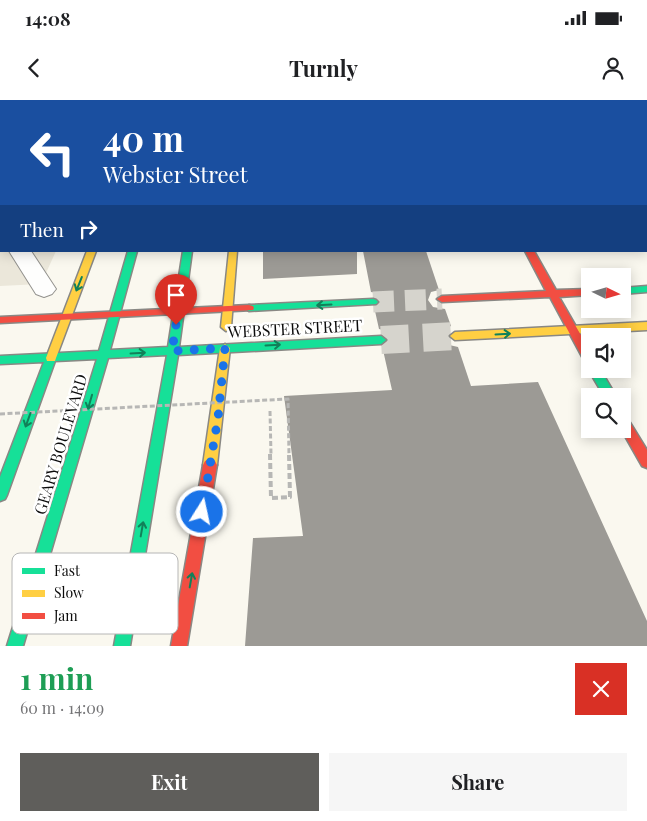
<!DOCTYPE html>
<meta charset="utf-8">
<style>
:root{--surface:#fff;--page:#f6f6f6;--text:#202124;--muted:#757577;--accent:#5f5e5b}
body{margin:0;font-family:"Playfair Display",serif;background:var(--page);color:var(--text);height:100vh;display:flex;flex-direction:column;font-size:19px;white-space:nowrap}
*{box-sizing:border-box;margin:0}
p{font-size:16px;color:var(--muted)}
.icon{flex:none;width:28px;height:28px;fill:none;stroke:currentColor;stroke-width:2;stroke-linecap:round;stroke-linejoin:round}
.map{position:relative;height:546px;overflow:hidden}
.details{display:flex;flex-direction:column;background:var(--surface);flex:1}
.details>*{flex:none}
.banner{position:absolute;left:0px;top:0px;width:648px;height:152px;box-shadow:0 2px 12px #0003;background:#1a4fa0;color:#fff;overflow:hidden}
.needle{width:32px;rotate:95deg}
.buttons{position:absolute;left:581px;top:168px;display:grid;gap:10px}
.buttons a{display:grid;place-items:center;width:50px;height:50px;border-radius:0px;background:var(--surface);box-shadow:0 2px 12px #0003;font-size:25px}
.pin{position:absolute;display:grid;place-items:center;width:42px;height:42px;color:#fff;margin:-51px -21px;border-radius:50% 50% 50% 0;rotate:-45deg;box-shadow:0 0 5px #0007}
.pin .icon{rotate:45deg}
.me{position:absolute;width:55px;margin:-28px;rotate:10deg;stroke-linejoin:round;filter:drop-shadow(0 0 4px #0008)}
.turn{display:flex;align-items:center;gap:18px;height:105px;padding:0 20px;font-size:22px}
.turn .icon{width:65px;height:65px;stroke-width:2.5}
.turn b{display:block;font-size:35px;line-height:42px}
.then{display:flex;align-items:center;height:48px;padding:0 20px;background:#0003;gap:10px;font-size:19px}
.round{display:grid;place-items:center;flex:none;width:52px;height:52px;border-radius:0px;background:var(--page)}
.summary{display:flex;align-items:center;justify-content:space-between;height:85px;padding:0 20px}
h1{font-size:30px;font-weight:700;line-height:38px;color:#1e9e55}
.action{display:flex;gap:10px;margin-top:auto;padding:10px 20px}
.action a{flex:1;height:58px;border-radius:0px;background:var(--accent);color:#fff;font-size:20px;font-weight:700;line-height:58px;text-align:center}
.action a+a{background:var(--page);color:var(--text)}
.status{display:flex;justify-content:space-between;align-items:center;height:35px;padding:0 25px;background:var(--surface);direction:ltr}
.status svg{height:14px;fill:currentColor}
header{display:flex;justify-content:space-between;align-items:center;height:65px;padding:0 20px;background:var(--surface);font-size:22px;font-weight:700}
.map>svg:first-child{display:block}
.plaza{fill:#ebe7da}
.building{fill:#9c9a95}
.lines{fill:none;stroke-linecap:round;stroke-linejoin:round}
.secondary-tunnel-far1{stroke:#d6d4cd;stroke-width:21;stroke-dasharray:21 11;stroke-linecap:butt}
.secondary-tunnel{stroke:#d6d4cd;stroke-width:28;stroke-dasharray:28 14;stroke-linecap:butt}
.street-casing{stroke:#93928e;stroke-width:2}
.fast-casing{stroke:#898884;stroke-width:3}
.slow-casing{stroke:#898884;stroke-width:3}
.jam-casing{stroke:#898884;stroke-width:3}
.street{fill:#fefefd;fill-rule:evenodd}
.fast{fill:#16e098;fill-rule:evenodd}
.slow{fill:#ffcf43;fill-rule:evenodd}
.jam{fill:#f24e42;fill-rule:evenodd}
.path-bridge-far1{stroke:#b7b7b5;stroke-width:3;stroke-dasharray:5 2.5;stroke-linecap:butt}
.path-bridge{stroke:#b7b7b5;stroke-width:4;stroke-dasharray:6 3;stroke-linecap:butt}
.oneway{stroke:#118059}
.route{stroke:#1a73e8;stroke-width:9;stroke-dasharray:0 16.2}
.labels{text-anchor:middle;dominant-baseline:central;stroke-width:5;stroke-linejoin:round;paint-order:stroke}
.street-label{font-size:16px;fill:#0b0b0b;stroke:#fff}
.key{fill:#fff;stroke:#b6b6b6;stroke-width:1}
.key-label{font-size:14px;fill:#0b0b0b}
</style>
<div class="status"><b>14:08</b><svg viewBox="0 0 49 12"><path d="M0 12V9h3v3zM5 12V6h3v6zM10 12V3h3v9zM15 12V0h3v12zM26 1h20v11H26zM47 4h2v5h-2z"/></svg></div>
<header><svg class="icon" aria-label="back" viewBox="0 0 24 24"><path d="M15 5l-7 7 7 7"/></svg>Turnly<svg class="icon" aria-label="person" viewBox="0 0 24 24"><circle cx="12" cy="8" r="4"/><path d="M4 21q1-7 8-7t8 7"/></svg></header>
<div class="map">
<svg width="647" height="546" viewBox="0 0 647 546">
<rect width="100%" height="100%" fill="#faf8ef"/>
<path class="plaza" d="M0 97 1 151H56L41 184 0 186Z"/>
<path class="building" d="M263 151H357V174L263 179Z
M363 151H426L439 190 431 192 428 200 433 207 445 209 451 226 444 229 440 237 445 244 458 247 471 286 538 282 647 521V546H245L253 438 303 436 284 296 392 290 383 250 392 247 396 239 391 232 379 229 375 211 384 209 387 201 382 194 371 192Z"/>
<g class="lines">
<path class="secondary-tunnel-far1" d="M373 202 442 199"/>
<path class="secondary-tunnel" d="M381 240 455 236"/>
<g class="street-casing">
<path id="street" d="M0 119H1V132H0Z
M9 151H31L56 189 52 194 44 197 36 194Z"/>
</g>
<g class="fast-casing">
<path id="fast" d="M146 0H152V1H146Z
M210 0H216V1H210Z
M241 0H247V1H241Z
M441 0H447L448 1H442Z
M128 151H137L110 250 168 247 183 151H192L179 247 381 236 386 240 381 244 178 255 130 546H114L167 255 108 258 23 546H7L97 259 55 261 7 395 5 399 0 401V377L44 262 0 264V256L99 251Z
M647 186V192L622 194V188Z
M373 199 376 200 378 202 376 204 249 211 244 208 249 205Z
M590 266V269H600L616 296H604L588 269Z"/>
</g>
<g class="slow-casing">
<path id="slow" d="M87 151H96L56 258 55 261H47L46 258Z
M229 151H237L231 227 226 231 221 227Z
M647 222V230L455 240 450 236 455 232Z
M225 244 230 248 217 365 215 369 210 371 205 369 203 365 220 248Z"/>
</g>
<g class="jam-casing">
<path id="jam" d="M525 151H534L556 190 590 189V195L559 197 590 251V265L586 264 550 197 442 202 437 199 442 196 546 191Z
M249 205 253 206 254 208 253 210 0 223V217Z
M622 314 626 316 647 350V368L642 366 621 329Z
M210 359 215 361 217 365 187 546H171L203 365 205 361Z"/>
</g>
<use href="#street" class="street"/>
<use href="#fast" class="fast"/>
<use href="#slow" class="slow"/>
<use href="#jam" class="jam"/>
<path class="path-bridge-far1" d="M270 311 271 355
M0 314 288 299 289 355"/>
<path class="path-bridge" d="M270 354 271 398 290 397 289 354"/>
</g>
<defs><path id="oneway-shaft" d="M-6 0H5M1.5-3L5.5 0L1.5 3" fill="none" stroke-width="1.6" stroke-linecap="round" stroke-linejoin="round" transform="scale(1.25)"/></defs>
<g class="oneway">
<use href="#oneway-shaft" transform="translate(79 184) rotate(112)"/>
<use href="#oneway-shaft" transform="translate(324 205) rotate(177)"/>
<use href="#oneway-shaft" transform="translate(503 234) rotate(-3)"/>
<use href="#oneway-shaft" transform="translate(273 245) rotate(-3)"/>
<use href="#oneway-shaft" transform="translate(138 253) rotate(-3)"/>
<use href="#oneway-shaft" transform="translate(90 302) rotate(106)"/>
<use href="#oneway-shaft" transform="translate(28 320) rotate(110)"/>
<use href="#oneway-shaft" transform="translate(142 429) rotate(-80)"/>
<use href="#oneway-shaft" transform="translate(191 480) rotate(-80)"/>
</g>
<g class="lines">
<path class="route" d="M176 225 172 251 225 248 218 318 202 412"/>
</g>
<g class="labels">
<g class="street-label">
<text transform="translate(295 228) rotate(-3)">WEBSTER STREET</text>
<text transform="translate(60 344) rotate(-73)">GEARY BOULEVARD</text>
</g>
</g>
<rect x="12" y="453" width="166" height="81" rx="8" class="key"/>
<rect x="22" y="468" width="23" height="6" fill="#16e098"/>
<rect x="22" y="490" width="23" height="7" fill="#ffcf43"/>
<rect x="22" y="513" width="23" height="6" fill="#f24e42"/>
<g class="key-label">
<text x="54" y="476">Fast</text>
<text x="54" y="498">Slow</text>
<text x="54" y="521">Jam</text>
</g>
</svg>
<div class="buttons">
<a><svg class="needle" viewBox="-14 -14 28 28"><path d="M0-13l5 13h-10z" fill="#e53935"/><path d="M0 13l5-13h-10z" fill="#757577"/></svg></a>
<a><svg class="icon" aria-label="sound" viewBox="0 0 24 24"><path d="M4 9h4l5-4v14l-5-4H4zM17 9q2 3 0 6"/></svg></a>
<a><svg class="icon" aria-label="search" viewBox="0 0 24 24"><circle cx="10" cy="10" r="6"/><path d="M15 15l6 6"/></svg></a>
</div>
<div class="pin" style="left:176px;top:225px;background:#d93025"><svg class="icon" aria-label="arrive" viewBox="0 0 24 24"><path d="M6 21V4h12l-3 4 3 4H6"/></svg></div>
<svg class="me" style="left:202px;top:412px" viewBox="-20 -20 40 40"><circle r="17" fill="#1a73e8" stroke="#fff" stroke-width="3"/><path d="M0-11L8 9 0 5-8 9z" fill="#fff"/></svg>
<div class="banner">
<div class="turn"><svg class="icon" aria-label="left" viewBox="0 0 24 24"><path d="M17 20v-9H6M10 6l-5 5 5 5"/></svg><div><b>40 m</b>Webster Street</div></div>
<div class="then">Then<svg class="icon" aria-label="right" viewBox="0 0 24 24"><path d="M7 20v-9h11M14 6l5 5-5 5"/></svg></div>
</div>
</div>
<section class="details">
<div class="summary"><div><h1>1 min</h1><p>60 m · 14:09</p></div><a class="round" style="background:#d93025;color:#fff"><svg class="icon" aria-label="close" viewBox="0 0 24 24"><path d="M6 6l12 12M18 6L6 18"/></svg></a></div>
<div class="action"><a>Exit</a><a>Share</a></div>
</section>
